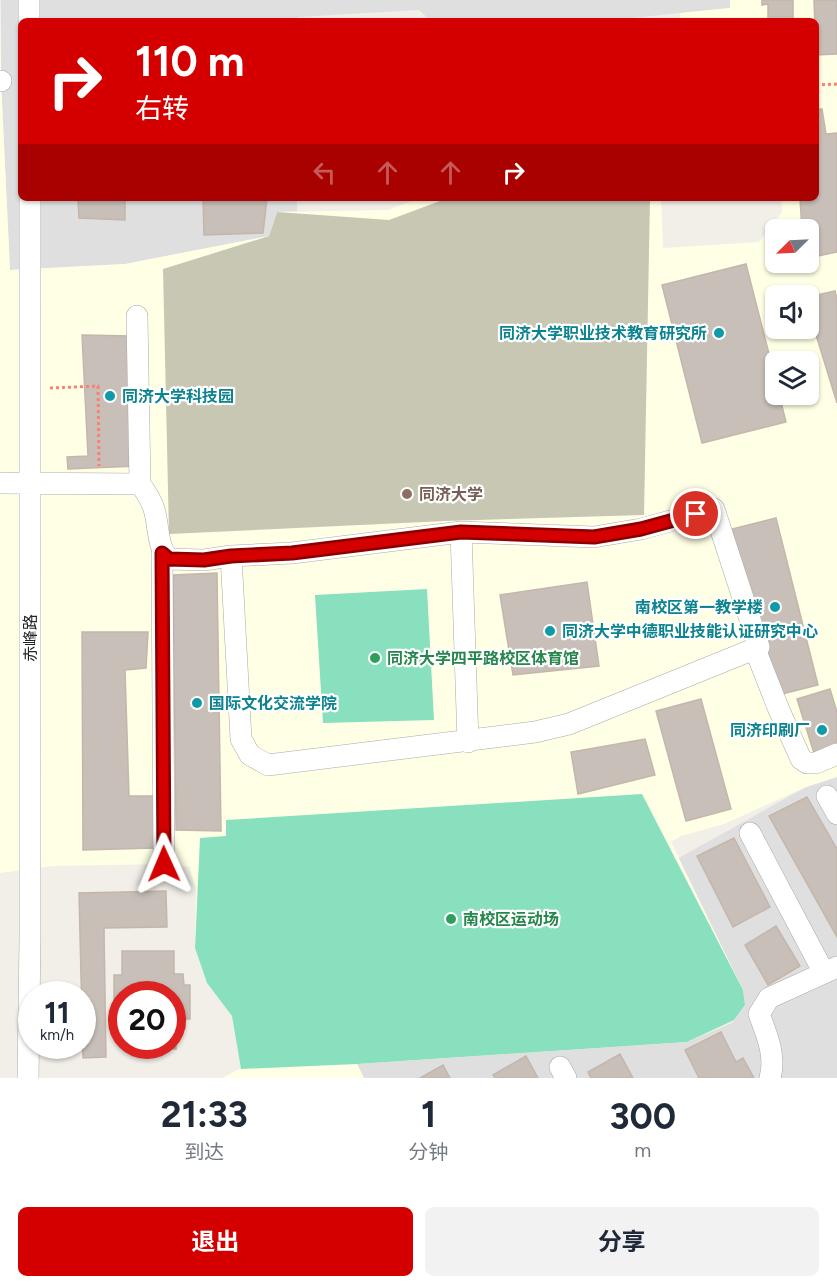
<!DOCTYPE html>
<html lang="zh">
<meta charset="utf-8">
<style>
:root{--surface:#fff;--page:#f2f2f3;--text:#1f2937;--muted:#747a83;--accent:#d40000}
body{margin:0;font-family:Figtree,"Noto Sans SC",sans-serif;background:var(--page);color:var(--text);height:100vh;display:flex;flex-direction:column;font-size:22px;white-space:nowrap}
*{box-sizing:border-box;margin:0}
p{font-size:20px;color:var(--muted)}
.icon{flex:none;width:33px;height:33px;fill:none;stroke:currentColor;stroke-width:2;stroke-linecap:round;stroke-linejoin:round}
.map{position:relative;height:1078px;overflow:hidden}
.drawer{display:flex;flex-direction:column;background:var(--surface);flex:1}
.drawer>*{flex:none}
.top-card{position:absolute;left:18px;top:18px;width:801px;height:183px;border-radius:9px;box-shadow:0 2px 4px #0004;background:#d40000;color:#fff;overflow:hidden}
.needle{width:39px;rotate:246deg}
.tools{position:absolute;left:765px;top:219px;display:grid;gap:12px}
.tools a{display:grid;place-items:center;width:54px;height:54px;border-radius:9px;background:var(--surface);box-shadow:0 2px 4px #0004;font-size:30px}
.speed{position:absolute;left:18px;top:981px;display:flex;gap:12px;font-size:30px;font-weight:700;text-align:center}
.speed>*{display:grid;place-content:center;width:78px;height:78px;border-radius:50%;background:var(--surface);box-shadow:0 2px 4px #0004;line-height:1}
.speed small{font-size:15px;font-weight:400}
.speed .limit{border:9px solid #d22;background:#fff;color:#111}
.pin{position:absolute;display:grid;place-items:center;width:51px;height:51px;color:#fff;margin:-26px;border:3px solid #fff;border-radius:50%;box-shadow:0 2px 6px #0007}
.me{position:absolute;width:66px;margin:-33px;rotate:359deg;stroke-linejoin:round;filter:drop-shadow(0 0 4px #0008)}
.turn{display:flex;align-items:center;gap:21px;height:126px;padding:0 18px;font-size:27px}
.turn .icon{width:78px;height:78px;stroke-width:2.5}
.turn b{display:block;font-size:42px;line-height:51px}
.lanes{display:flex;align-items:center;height:57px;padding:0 18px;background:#0003;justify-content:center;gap:30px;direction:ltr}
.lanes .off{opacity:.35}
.eta{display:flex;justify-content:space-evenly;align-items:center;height:102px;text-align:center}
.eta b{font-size:36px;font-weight:700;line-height:42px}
.primary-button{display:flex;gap:12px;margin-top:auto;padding:12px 18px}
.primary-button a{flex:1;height:69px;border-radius:9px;background:var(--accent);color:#fff;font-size:24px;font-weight:700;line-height:69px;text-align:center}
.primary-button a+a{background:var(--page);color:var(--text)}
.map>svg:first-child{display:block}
.residential{fill:#e0dfdf}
.education{fill:#ffffe5;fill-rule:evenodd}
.construction{fill:#c7c7b4}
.pitch{fill:#88e0be}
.building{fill:#c7bfb8;stroke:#c4b6ab;stroke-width:1.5}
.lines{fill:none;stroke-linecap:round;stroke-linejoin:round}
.minor-casing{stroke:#a9a9a9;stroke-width:22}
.path{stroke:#fa8072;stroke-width:3;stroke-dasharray:3 3;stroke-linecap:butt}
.minor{stroke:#fff;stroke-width:21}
.route-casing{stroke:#8a0000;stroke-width:15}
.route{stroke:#d40000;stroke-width:10}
.culture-dot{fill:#0f9aa8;stroke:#fff;stroke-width:2}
.education-dot{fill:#8d6e63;stroke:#fff;stroke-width:2}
.leisure-dot{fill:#2e9e5b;stroke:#fff;stroke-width:2}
.labels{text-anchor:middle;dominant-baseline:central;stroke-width:4.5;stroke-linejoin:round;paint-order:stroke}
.culture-label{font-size:16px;font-weight:bold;fill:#0d838f;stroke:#fff;text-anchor:end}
.education-label{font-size:16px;font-weight:bold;fill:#785e54;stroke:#fff;text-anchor:start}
.street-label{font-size:16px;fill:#222;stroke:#fff}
.leisure-label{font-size:16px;font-weight:bold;fill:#27864d;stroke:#fff;text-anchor:start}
</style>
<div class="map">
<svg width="837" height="1078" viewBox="0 0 837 1078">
<rect width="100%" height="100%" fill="#f2efe9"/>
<path class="residential" d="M1 0H730L731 8 621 19V21H431L419 10 298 17 297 21H21V198H297V211L277 212 269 236 125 264 10 270 1 81Z
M837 777V1078H364L357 1064 687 1042 732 1023 745 1005 677 859 806 787Z"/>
<path class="education" d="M0 0 1 81 10 270 125 264 269 236 277 212 388 210 419 198H661L663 248 759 242 782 212 781 198H816V21H681L680 13 730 8V0H837V777L806 787 724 824 681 836 671 842 743 990 745 1005 734 1020 687 1042 357 1064 364 1078H222L241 1068 232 1016 207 983 195 948 196 890 189 867 164 864 53 866 0 873ZM776 230H808V262H776ZM776 296H808V328H776ZM776 362H808V394H776Z"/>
<path class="construction" d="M448 198H650L644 515 445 521 169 534 163 269 269 236 277 212 389 220Z"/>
<path class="pitch" d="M427 589 434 720 323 723 315 595Z
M642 794 743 990 745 1005 734 1020 687 1042 357 1064 241 1069 232 1016 207 983 195 948 200 838 226 836V820Z"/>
<path class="building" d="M762 0H793V21H768V4L762 5Z
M814 0H837V54L816 55Z
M816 109H822L826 134 837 133V252L808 258V230H802L800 198H816Z
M78 198H125V220L79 218Z
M203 198H267L263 233 204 235Z
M746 264 776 381V394H779L786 422 702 443 662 285Z
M835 291 837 299V403L808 309V297Z
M82 335 132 336 137 466 68 469 67 457 88 456Z
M776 518 818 685 774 696 732 529Z
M217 573 221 831 176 830 173 575Z
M587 582 599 666 513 675 500 595Z
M82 632H148L146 668 125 670 129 796H154L155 848 83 850Z
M830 689 837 712V748L814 753 797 699Z
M701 699 731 809 686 821 656 711Z
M645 739 655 775 578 794 571 752Z
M807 797 837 849V937L769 816Z
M734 838 770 907 733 927 697 856Z
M166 891 167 927 104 928 106 1057 83 1058 79 893Z
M776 926 800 966 768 985 745 945Z
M122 951H174V974H183L184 985H190V1019H185V1028L176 1029V1049H129V1046H172V994H122L120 1038V1022H114V975H122Z
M721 1032 736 1062 743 1058 754 1078H699L685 1050Z
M620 1054 633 1078H591L588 1072Z
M526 1056 538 1078H495L493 1075Z
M443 1065 450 1078H420Z"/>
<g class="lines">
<g class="minor-casing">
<path id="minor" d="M29 0V21
M0 81H1
M137 316 140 484
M0 483 140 484C146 492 151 499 154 509 159 525 157 548 169 559L204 560 231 556 292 553 461 532 594 537 641 529 714 509 759 647 569 724 535 732 268 765 250 755 241 739 231 556
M461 532 468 742
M162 553 164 864
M755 649 779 710 801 759 807 763H816L837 754
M827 796 837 814
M750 833 824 973
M560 1067 566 1078
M28 1078 30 939V198
M770 1078C776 1056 767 1035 759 1014L769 998 837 967"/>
</g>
<path class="path" d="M816 85 837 84
M50 388 98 386 99 466"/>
<use href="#minor" class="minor"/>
</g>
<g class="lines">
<g class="route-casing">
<path id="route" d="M164 864 162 553 169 559 204 560 231 556 292 553 461 532 594 537 641 529 696 514"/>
</g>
<use href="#route" class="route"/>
</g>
<g class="culture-dot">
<circle cx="719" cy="333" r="6"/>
<circle cx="110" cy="396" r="6"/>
<circle cx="775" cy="607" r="6"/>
<circle cx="550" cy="631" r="6"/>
<circle cx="197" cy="703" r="6"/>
<circle cx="822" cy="730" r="6"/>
</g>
<circle class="education-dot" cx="407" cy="494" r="6"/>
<g class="leisure-dot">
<circle cx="375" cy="658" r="6"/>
<circle cx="451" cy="919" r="6"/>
</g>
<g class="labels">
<g class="culture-label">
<text x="707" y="333">同济大学职业技术教育研究所</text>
<text x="122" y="396" text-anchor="start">同济大学科技园</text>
<text x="763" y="607">南校区第一教学楼</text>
<text x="562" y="631" text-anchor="start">同济大学中德职业技能认证研究中心</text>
<text x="209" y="703" text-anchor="start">国际文化交流学院</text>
<text x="810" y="730">同济印刷厂</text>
</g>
<g class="education-label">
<text x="419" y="494">同济大学</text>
</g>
<g class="street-label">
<text transform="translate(30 638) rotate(-90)">赤峰路</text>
</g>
<g class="leisure-label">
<text x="387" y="658">同济大学四平路校区体育馆</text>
<text x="463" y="919">南校区运动场</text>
</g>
</g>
</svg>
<div class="tools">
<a><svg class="needle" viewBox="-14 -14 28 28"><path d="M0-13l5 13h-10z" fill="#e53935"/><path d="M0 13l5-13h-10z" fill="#747a83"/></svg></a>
<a><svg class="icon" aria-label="sound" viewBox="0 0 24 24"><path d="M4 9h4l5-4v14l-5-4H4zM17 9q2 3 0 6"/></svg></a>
<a><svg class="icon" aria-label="layers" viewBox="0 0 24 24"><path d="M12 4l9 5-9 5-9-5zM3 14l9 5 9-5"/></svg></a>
</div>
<div class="speed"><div>11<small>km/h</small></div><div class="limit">20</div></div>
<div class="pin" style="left:696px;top:514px;background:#d93025"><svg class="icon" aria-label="arrive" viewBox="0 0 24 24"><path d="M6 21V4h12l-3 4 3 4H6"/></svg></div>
<svg class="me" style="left:164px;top:864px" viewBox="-20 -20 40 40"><path d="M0-17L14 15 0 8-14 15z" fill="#d40000" stroke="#fff" stroke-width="4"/></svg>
<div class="top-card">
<div class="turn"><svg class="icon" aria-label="right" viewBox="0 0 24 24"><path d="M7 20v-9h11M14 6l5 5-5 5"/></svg><div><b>110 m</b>右转</div></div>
<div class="lanes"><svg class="icon off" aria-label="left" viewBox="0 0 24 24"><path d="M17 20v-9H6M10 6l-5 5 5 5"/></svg><svg class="icon off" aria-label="ahead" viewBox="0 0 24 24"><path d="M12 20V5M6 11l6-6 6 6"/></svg><svg class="icon off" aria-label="ahead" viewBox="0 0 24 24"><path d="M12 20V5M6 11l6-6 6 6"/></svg><svg class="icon" aria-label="right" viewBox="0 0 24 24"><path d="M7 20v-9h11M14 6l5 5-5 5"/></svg></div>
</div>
</div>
<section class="drawer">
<div class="eta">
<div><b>21:33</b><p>到达</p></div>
<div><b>1</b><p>分钟</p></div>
<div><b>300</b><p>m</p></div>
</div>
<div class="primary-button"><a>退出</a><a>分享</a></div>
</section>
